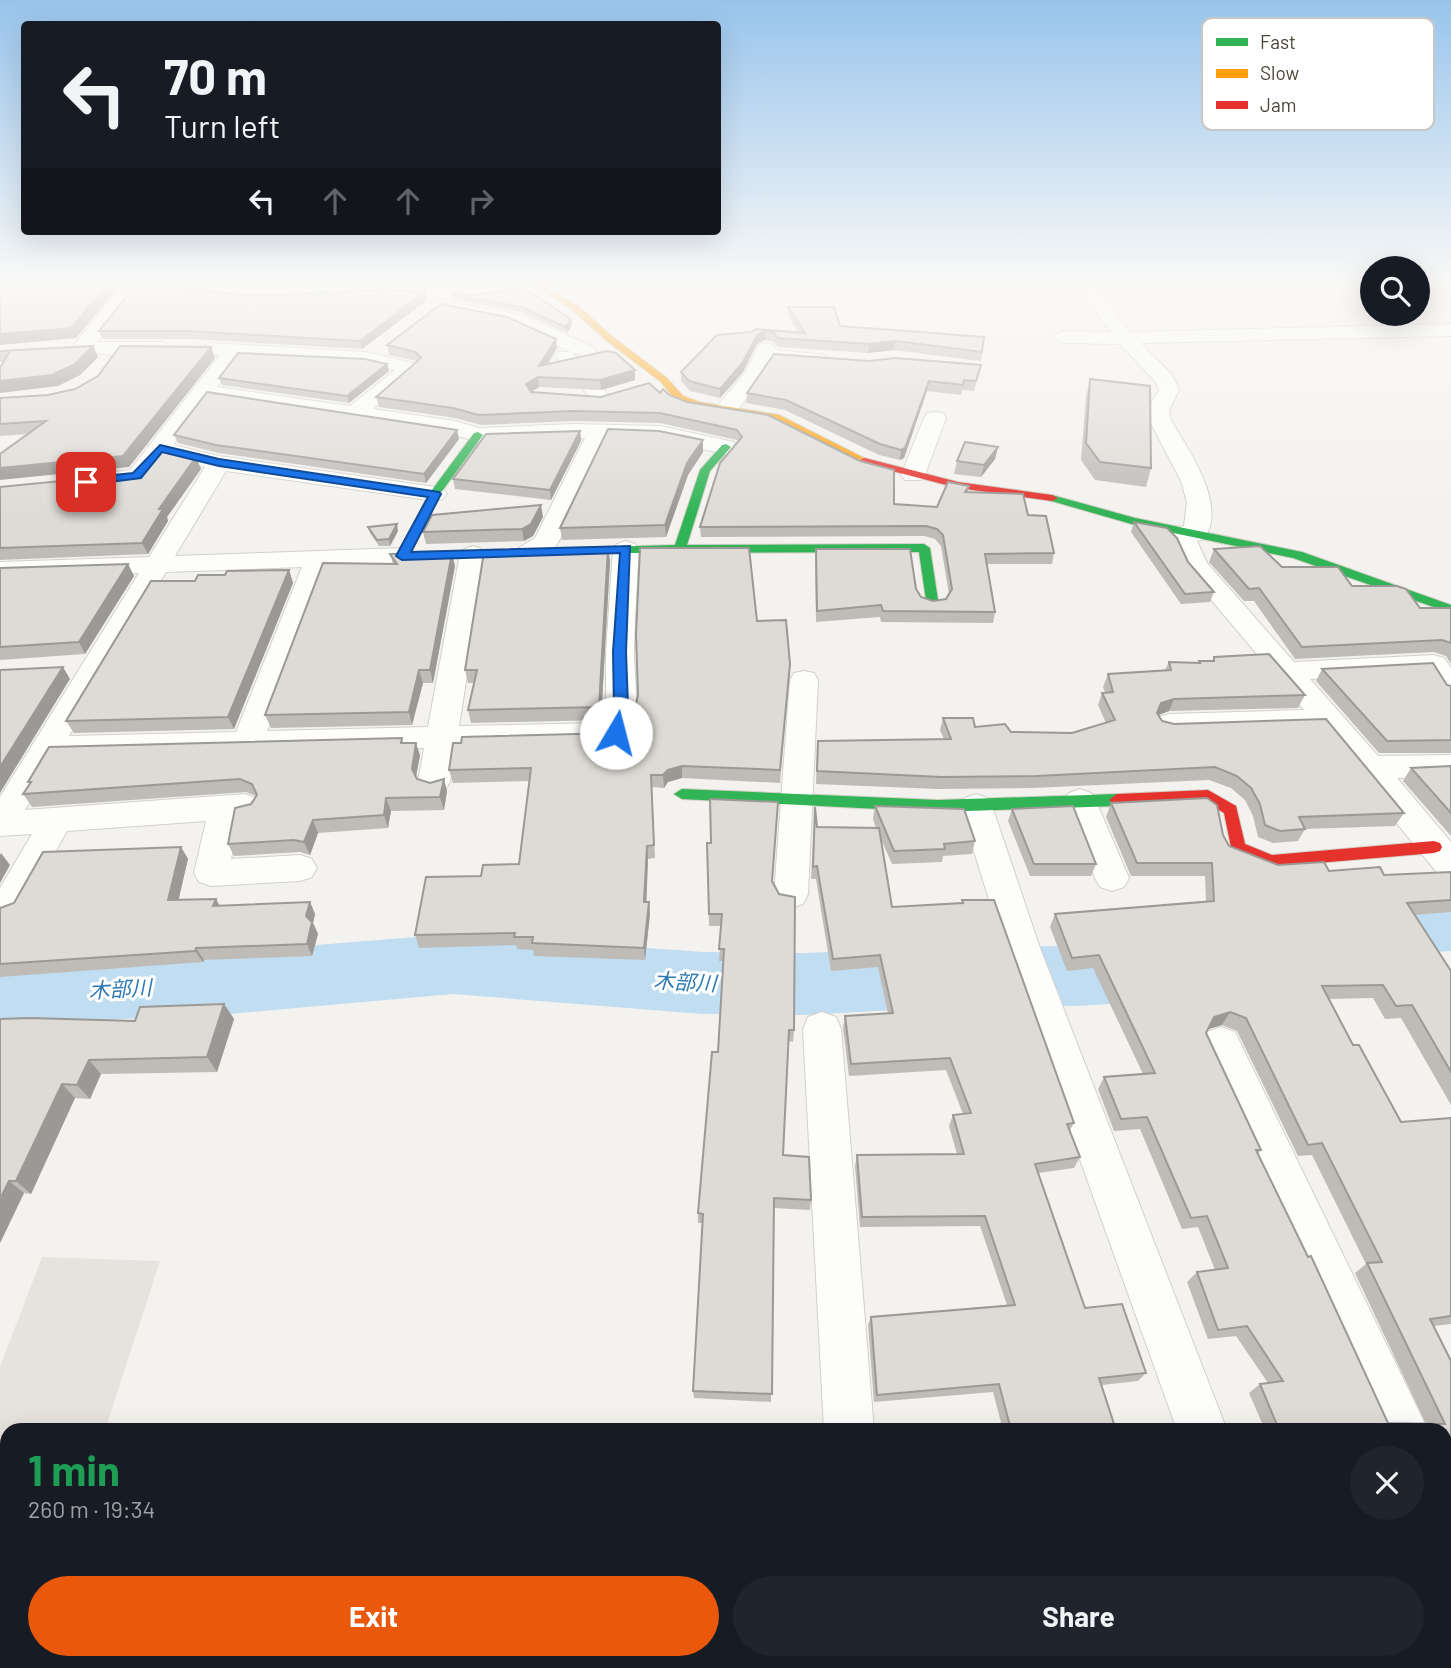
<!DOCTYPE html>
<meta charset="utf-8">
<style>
:root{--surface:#171b24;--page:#20242c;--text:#f1f3f6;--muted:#9ea1a6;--accent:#ea580c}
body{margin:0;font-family:Barlow,"Noto Sans JP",sans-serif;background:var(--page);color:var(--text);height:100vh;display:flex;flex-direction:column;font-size:26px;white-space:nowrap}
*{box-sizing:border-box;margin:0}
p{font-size:23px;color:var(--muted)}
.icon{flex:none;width:38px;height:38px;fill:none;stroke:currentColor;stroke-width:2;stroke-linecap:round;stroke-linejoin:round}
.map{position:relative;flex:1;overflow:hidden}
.sheet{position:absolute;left:0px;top:1423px;width:1452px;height:247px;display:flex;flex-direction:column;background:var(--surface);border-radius:21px 21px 0 0;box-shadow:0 7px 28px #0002}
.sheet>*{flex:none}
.banner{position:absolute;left:21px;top:21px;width:700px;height:214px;border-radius:7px;box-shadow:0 7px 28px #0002;background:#171b24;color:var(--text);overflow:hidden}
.buttons{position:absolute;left:1360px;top:256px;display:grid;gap:14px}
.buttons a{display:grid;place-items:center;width:70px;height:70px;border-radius:50%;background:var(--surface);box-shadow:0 7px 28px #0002;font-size:35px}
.pin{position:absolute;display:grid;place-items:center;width:60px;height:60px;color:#fff;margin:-30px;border-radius:14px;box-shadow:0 4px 10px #0006}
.me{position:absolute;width:77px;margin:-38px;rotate:8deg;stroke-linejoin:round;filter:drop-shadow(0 0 5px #0008)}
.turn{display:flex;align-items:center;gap:24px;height:147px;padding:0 28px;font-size:32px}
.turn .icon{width:91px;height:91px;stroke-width:2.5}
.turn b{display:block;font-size:49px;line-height:60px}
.lanes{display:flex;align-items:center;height:66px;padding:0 28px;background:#0003;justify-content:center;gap:35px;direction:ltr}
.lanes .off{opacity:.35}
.round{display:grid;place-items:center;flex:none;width:74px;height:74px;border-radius:37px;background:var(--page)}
.summary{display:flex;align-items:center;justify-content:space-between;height:119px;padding:0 28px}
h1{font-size:42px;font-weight:700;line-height:52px;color:#1e9e55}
.action{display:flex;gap:14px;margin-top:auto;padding:14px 28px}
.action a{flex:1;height:80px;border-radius:42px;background:var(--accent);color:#fff;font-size:28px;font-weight:700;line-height:80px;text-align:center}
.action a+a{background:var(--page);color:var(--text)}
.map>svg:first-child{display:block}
.parking{fill:#e6e3df}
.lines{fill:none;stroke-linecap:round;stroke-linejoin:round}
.stream{fill:#c0ddf1;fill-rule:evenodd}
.river{fill:#c0ddf1;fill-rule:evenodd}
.lane-casing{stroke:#d2d0cb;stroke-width:2}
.street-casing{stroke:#d2d0cb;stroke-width:2}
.fast-casing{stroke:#d3cfc5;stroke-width:2}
.slow-casing{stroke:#d3cfc5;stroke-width:2}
.jam-casing{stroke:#d3cfc5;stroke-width:2}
.lane{fill:#fdfdfc;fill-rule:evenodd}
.street{fill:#fdfdfc;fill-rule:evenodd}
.fast{fill:#30b455;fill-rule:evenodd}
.slow{fill:#ff9f0a;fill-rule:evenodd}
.jam{fill:#e5322d;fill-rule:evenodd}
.wall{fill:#bfbcb8;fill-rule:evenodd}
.shaded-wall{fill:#9b9996}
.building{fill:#dedbd6;stroke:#9b9996;stroke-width:2;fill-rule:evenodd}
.route{fill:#1a73e8;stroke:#114b97;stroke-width:2}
.labels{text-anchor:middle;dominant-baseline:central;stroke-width:6;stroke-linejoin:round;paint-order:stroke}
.water-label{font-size:21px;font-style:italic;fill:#2e7ab2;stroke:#fff}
.key{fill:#fff;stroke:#c9c7c4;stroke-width:2}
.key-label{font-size:19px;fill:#4b4439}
</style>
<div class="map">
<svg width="1451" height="1668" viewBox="0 0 1451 1668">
<rect width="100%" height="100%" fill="#f4f2ee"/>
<path class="parking" d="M42 1257 160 1261 105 1430H7V1475L0 1473V1367Z"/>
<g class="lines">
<path class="stream" d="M142 282H158L222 291 219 293Z
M341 289 343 290V292L297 295 294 293 297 291Z
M790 1662H808L806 1668H788Z"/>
<path class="river" d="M1451 895V951L1409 954 1334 970 1309 961 1299 941 1309 921C1355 905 1403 898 1451 895Z
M453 934 703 952 804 953 950 947 1078 946 1183 939 1209 948 1219 969 1209 990 1183 999 1078 1006 950 1007 804 1015 703 1014 453 994 229 1014 0 1025V963L229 952Z"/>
<g class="lane-casing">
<path id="lane" d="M749 282H803L799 285 591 295 557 300 553 297 591 289Z"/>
</g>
<g class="street-casing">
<path id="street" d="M125 282H143L97 342H163L173 348 170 352C152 357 87 359 75 344Z
M291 282H309L310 296 307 300 209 297 200 292 209 287 292 290Z
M487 282H535L526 287 445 298 381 295 334 299 325 294C338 279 421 288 444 288 458 287 473 284 487 282Z
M1074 282H1092L1130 332 1451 324V336L1141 343 1172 375 1179 390 1169 410 1171 420C1188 450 1228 504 1204 539L1197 541 1207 563 1294 662 1434 655 1444 658 1451 668V699L1441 696 1426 673 1310 679 1378 756 1451 755V777L1397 778 1451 842V879L1439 875 1320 729 1169 734 1158 731 1154 724 1158 717 1169 714 1304 710 1186 570 1169 533 1172 528 1184 526 1187 502 1181 481 1149 420 1147 410 1159 390 1155 381 1120 344 1063 343 1053 337 1063 331 1111 332Z
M465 305 521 315 593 347 596 351 593 355 586 357 572 352 612 399 609 403H595L555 356 558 352H571L509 324 458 315 456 311Z
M210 343 367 352 417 364 420 368 417 372 373 409 455 421 479 428 574 424 660 426 734 442 737 447 734 452 726 454 660 440 607 438 558 543C549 555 534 561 520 557L516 552 520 547 535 538 585 438 478 442 452 434 209 398 173 445 219 456 435 487 443 489 447 494 443 499 435 501 226 471 175 556 403 548 412 551 416 556 412 561 403 564 328 566 267 731 428 727 460 554 464 549 473 546 482 549 486 554 459 726 603 723 606 706V652L613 549 617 544 626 541 635 544 639 549C637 582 635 615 634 648 633 677 643 714 627 740L616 743 455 747 450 782 445 790 434 793 423 790 418 782 424 748 56 757 25 810 245 794 256 798 261 806 256 814 239 818 231 859 300 855 312 859 317 868 312 877 300 881 211 886 199 882 194 873 206 821 67 831 21 914 9 918 0 915V888L32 834 0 836V797L139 573 0 578V562L149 557 205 467 164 457 145 481 96 488 88 486 84 481 88 476 130 470 220 355 203 353 200 349ZM239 357 367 364 395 370 350 406 217 387ZM302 567 236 732 69 736 166 572Z
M766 343 773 345 776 350 825 355 828 359 825 363 818 365 772 361 757 386 733 415H717L714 410 745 373 759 345Z
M935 412 943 413 946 418 925 475 921 480H905L901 475 924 418 927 413Z
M804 671 814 673 818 680 808 894 803 904 791 908 779 904 774 894 790 680 794 673Z
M1080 789 1091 793 1096 801 1129 878 1124 887 1112 891 1100 887 1095 878 1064 801 1069 793Z
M976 794 987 798 992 806 1040 948 1227 1430H1177L1004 948 960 806 965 798Z
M822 1012 836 1017 841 1029 874 1430H824L803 1029 808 1017Z
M1221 1027 1235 1032 1428 1430H1377L1201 1044 1207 1032Z
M0 1495 7 1497V1549L0 1547Z
M1446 1495 1451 1497V1558L1446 1556Z
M735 1662H791L790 1668H734Z
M931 1662H987V1668H931Z
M1254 1662H1310L1312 1668H1256Z"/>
</g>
<g class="fast-casing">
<path id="fast" d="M478 432 483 435 440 494 411 552 675 545 700 470 722 445 726 444 731 447 710 471 687 545 924 544 930 548 938 600 932 604 926 600 919 552 626 553 399 559 397 556 429 494 474 433Z
M1052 495 1135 518 1302 552 1451 605V613L1293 558 1135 525 1048 500 1046 498Z
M682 789 938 800 1117 794 1125 800 1117 806 938 812 682 799 674 794Z"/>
</g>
<g class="slow-casing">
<path id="slow" d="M529 282H539L577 305 613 337 667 378 683 396 699 402 779 415 870 461 861 463 772 420 697 408 675 400 661 382 607 341 571 309Z"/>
</g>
<g class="jam-casing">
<path id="jam" d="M865 458 958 482 1052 495 1058 498 1052 501 958 488 861 463V459Z
M1208 790 1236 806 1245 844 1272 855 1434 841 1440 843 1442 847 1440 851 1434 853 1271 867 1232 852 1224 813 1205 801 1117 806 1109 800 1117 794Z"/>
</g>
<use href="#lane" class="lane"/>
<use href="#street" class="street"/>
<use href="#fast" class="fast"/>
<use href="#slow" class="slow"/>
<use href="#jam" class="jam"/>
</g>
<path class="wall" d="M197 282H290L289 288Z
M310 282H462L463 283 445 285 381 282 312 287Z
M615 282H664L622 284Z
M524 288 571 319 572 325 567 333 521 312 454 300 453 295 464 296Z
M425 292 427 300 362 349 192 339H102L99 331 256 296Z
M788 307 840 326 982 352 981 361 894 350 868 353 778 347 774 342 765 340 757 344 743 372 720 398 690 391 681 381V372L752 332 756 329 798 332 788 316Z
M556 339 557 348 548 364 635 380 601 390 539 387 531 392 601 397 660 393 669 395 894 504 937 507 969 486 968 492 1028 515 1054 553 1052 564H987L995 612 993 623 881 622 880 617 816 622 815 560 816 549 916 589 921 597 933 601 946 599 949 594 941 546 935 539 924 536 701 537 700 527 738 441 737 440 660 423 574 421 481 425 455 418 379 407 376 397 417 361 389 355 387 345Z
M93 346 98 357 80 375 58 386 4 362H0V351Z
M211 347 215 358 129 467 28 434 0 436V398L48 395 75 389Z
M869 361 981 365 974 391 962 390 961 395 927 391 904 458 900 460 879 455 785 410 746 403 747 393Z
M387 364 389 371 349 403 222 385 219 378Z
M1090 379 1151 468 1146 487 1095 480 1081 460 1086 397Z
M580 431 581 441 551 500 455 489 453 479Z
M174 435 459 439 426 483 219 453 178 443Z
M998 447 995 459 981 477 954 474 957 461Z
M703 452 688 475 666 537 562 540 560 528Z
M196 457 201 469 167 517 168 521 148 554 0 560V487L132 474Z
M543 517 533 536 524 541 426 544 423 532Z
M1134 522 1188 562 1214 592 1210 602 1181 604 1131 532Z
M368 527 398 531 390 546H379L370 533Z
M608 548 610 561 601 720 471 723 468 710 474 683H468L465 670Z
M1214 549 1352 586 1420 608H1451V664L1446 656 1434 652 1295 659 1254 601H1244L1209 562Z
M390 554 455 566 433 683H423L412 725 271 728 265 715 393 564Z
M128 564 134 576 85 654 0 660V568Z
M289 570 293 583 234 729 74 733 66 721 195 581 225 575Z
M757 621 789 676 780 783 682 778 668 782 664 788 652 787 655 858 648 859 646 902H649L650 914 645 960 534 956 533 950 517 949 516 945 419 948 415 935 481 876 519 864 530 781 453 783 449 770 626 730Z
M1214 657 1305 695 1298 708 1169 711 1158 715 1162 721 1404 813 1395 826 1305 829 1298 841 1273 843 1258 837 1253 816 1245 800 1231 788 1209 780 1032 788 938 789 816 784 817 753 944 739 940 730 943 718 975 727 1011 732 1072 733 1106 723 1098 705 1102 693 1105 692 1103 687 1108 674 1165 670 1169 662 1198 663 1199 661H1212Z
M1322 669 1451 686V753H1379L1316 681Z
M402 738 403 743 420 755 416 777 417 779 447 791 444 810 391 811 388 828 318 833 310 855 300 852 234 856 228 844 251 804 256 796 246 792 32 807 23 794 30 784 28 782Z
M1451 766V838V836L1403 781 1411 768Z
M1111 803 1223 835 1229 846 1278 865 1329 871 1384 875 1451 872V912L1414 915 1451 971V1105L1401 1018 1385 1019 1373 998 1328 999 1353 1045 1401 1122 1451 1118V1324L1433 1326 1451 1361V1446L1446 1447V1430H1265L1249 1393 1260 1384 1268 1383 1236 1336 1208 1339 1187 1282 1197 1272 1215 1270 1198 1227 1182 1229 1140 1129 1114 1131 1098 1089 1104 1077 1143 1074 1093 968 1067 971 1050 927 1055 914 1206 901 1205 876H1131L1106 817ZM1222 1025 1237 1031 1298 1156 1312 1155 1366 1264 1355 1273 1426 1424 1388 1423 1258 1154 1261 1150 1206 1033 1208 1029Z
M875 806 975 841 972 854 943 856 942 862 892 864 881 839 892 907 962 903V900L1074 1123 1070 1130 1080 1157 1074 1168 1038 1173 1085 1308 1146 1373 1138 1381 1102 1385 1116 1430H1003L993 1392 874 1402 868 1325 871 1317 1007 1305 980 1226 860 1227 855 1166 857 1155 957 1154 949 1126 953 1115 963 1114 946 1070 849 1076 843 1028 845 1016 888 1014 878 967 831 971 816 879H811L815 807 817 827 876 828 873 819Z
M1012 809 1096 864 1091 876H1030L1008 821Z
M707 843 772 882 794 1030 793 1042 788 1041 783 1155 811 1200 810 1210 774 1208 771 1402 694 1398 693 1391 703 1223H698V1213L718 1052 723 961H719L721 926H709Z
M181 847 188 859 178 899H216L220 906 310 902 315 914 313 923 318 934 312 956 204 960 203 962 0 977V908Z
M224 1004 234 1019 217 1072 101 1074 90 1099 75 1098 31 1194 24 1193 0 1243V1019L135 1021Z
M1343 1662H1446L1451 1668H1345Z"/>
<path class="shaded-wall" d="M110 282H123L76 338 0 345V334Z
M444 282H462L463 283 445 285Z
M425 292 427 300 362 349 360 341Z
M571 319 572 325 567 333 566 327Z
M766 331 765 340 757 344 743 372 720 398V389L757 335Z
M556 339 557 348 540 376 539 366Z
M895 341 894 350 868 353 869 344Z
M93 346 98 357 80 375 58 386 0 393V381Z
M211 347 215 358 129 467 0 480V468Z
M387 364 389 371 349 403 347 396Z
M635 370V380L601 390 600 380Z
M538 377 539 387 528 394 526 384Z
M929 381 927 391 904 458 900 460 901 450Z
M457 430 459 439 426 483 424 474Z
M580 431 581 441 551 500 550 490Z
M703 440V452L688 475 666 537 665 525 687 463Z
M998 447 995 459 981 477 984 465Z
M196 457 201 469 167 517 168 521 148 554 142 543 159 509Z
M541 505 543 517 533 536 524 541 522 529Z
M397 524 398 531 390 546 389 539Z
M608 548 610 561 601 720 599 707Z
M452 553 455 566 433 683 430 670Z
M128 564 134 576 85 654 79 642Z
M289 570 293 583 234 729 228 717Z
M63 667 70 679 0 793V767Z
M419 670 423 683 412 725 409 712Z
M1174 699 1169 711 1156 716 1161 703Z
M416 743 420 755 415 782 412 769Z
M682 766V778L668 782 664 788 663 775 668 770Z
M444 779 447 791 444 810 440 797Z
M386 798 391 811 388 828 384 815Z
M313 820 318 833 310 855 304 842Z
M647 846 648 859 646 914 644 902Z
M181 847 188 859 176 911 168 900Z
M1 853 10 865 0 883V855Z
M216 899 222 911 213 906Z
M310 902 315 914 313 923 318 934 312 956 307 944 306 916Z
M649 902 650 914 645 960 644 948Z
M196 948 204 960 203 962 195 951Z
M224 1004 234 1019 217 1072 207 1057Z
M1230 1012 1222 1025 1206 1030 1214 1017Z
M89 1060 101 1074 90 1099 77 1085Z
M62 1084 75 1098 31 1194 16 1181Z
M9 1181 24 1193 0 1243V1199Z
M389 1662H403L402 1668H388Z"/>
<path class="building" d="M0 282H110L71 328 0 334Z
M136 284 256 296 379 290 425 292 360 341 189 331H99Z
M524 288 571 319 566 327 521 307 453 295 464 292V296Z
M441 304 507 317 556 339 539 366 607 351 616 353 635 370 600 380 538 377 526 384 531 392 601 397 649 383 660 393 663 389 669 395 687 402 768 415 860 461 894 470V504L937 507 948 482 969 486 965 492 1023 494 1028 515 1046 516 1054 553 985 554 995 612 883 611 881 605 817 611 816 549H910L916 589 921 597 933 601 946 599 952 589 943 535 937 529 926 526 700 527 720 463 742 437 737 430 660 413 573 411 479 415 453 408 376 397 421 358 415 352 387 345Z
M788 307H834L840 326 984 337 982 352 895 341 869 344 778 338 774 333 766 331 757 335 743 362 720 389 689 381 681 372 717 335 752 332 756 329 805 333Z
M93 346 75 364 52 375 0 381V368L10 351H0Z
M120 346 211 347 123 456 0 468V454L46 421 0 424V398L48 395 75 389 98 376Z
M238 353 365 359 387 364 347 396 219 378Z
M774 354 869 361 895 358 981 365 976 381 964 380 963 385 929 381 905 448 901 450 880 444 786 400 747 393Z
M1090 379 1150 386 1151 468 1100 462 1086 443Z
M207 392 457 430 424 474 216 445 174 435Z
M608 429 659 431 703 440 687 463 665 525 560 528Z
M580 431 550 490 453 479 486 434Z
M965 442 998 447 984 465 957 461Z
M160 449 196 457 159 509H163L142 543 0 548V487L132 474 142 471Z
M541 505 531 524 522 529 423 532 432 515Z
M1134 522 1167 528 1177 538 1188 562 1214 592 1185 594Z
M397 524 389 539 377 540 368 527Z
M1260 546 1282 567H1338L1352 586H1397L1406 589 1420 608H1451V643L1442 640 1302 647 1259 588 1249 589 1214 549Z
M608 548 599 707 468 710 477 670H465L484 552Z
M640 548H749L757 621 786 620 790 664 780 770 682 766 668 770 663 775H651L654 845 647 846 644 902H649L644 948 532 943 533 937H514L515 933 415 935 426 877 481 876 483 865 519 864 531 768 449 770 453 743H461L462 737 615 733 626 730 633 718 638 695 636 635Z
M452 553 430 670H419L409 712 265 715 323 563 397 564 390 554Z
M128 564 79 642 0 647V568Z
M289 570 228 717 66 721 151 581H195L198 575H225L227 571Z
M1269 654 1305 695 1174 699 1161 703 1157 713 1162 721 1174 724 1326 719 1404 813 1299 817 1305 829 1280 831 1265 825 1260 804 1251 788 1237 776 1215 767 1036 776 941 777 817 771 818 741 951 739 943 718H973L975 727 1005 724 1011 732 1072 733 1115 720 1102 693 1113 692 1108 674 1171 670 1169 662 1200 663 1199 661H1214V657Z
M1433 663 1447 685 1451 686V740L1387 741 1322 669Z
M63 667 0 767V670Z
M402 738 401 743H416L412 769 417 779 430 783 444 779 440 797 386 798 384 815 313 820 304 842 294 840 228 844 235 808 251 804 257 795 252 784 240 779 23 794 31 782H28L49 747Z
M1451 766V813L1411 768Z
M1207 798 1217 805 1223 835 1229 846 1278 865 1324 862 1329 871 1380 867 1384 875 1451 872V900L1407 903 1451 971V1072L1412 1005 1396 1006 1383 985 1322 986 1353 1045H1359L1401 1122 1451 1118V1316L1430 1319 1451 1361V1441H1446V1430H1279L1260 1384 1283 1381 1247 1326 1218 1330 1197 1272 1228 1268 1207 1216 1191 1218 1147 1117 1121 1119 1104 1077 1155 1073 1099 955 1072 958 1055 914 1214 901 1212 863H1137L1111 803ZM1230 1012 1246 1018 1308 1145 1322 1143 1382 1262 1367 1263 1445 1424 1388 1423 1311 1256 1308 1257 1256 1150H1261L1206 1033 1214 1017Z
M710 799 778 802 772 881 779 894 795 897 794 1030H789L783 1155 809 1157 811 1200 774 1198 772 1394 693 1391 703 1214 698 1213 712 1052H718L724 949H719L722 914H709L707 843H711Z
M875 806 964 809 975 841 944 844 945 849 894 851Z
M1073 806 1096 864H1034L1012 809Z
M815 807 817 827 879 828 892 907 963 903 962 900H994L1074 1123 1067 1124 1080 1157 1035 1164 1085 1308 1122 1304 1146 1373 1099 1378 1116 1430H1011L999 1384 877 1395 871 1317 1015 1305 985 1216 862 1217 857 1155 964 1154 953 1115 971 1113 950 1058 851 1064 845 1016 893 1013 880 955 833 959 817 866 813 867Z
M181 847 168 900 216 899 213 906 310 902 306 916 312 922 307 944 196 948 195 951 0 964V908L14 903 43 852Z
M224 1004 207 1057 89 1060 77 1085 62 1084 16 1181H9L0 1199V1019L30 1018 135 1021 140 1007Z
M1446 1546H1451V1668H1364L1362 1662H1446Z
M0 1600H7V1662H389L388 1668H0Z
M534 1662H695L693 1668H532Z
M841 1662H914V1668H842Z
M1128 1662H1191V1665L1254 1663 1256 1668H1028Z"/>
<linearGradient id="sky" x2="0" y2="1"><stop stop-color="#98c4ec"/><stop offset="0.55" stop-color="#faf9f7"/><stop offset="1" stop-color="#faf9f7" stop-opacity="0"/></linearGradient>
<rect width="1451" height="515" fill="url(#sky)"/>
<path class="route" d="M160 445 219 459 439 492 441 494 411 552 630 546 626 652 628 706 621 736 616 738 609 733 614 706 613 652 620 553 402 560 396 556 428 497 219 466 162 452 141 478 86 485 81 482 86 478 133 473Z"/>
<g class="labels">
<g class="water-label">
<text transform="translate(685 981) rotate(3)">木部川</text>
<text transform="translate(120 988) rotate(-3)">木部川</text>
</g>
</g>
<rect x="1202" y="18" width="232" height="112" rx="10" class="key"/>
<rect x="1216" y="38" width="32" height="8" fill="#30b455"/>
<rect x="1216" y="69" width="32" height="9" fill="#ff9f0a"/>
<rect x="1216" y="101" width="32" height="8" fill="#e5322d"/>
<g class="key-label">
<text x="1260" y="49">Fast</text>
<text x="1260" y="80">Slow</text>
<text x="1260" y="112">Jam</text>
</g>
</svg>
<div class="buttons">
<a><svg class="icon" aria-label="search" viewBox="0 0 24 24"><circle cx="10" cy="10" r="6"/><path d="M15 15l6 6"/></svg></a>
</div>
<div class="pin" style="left:86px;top:482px;background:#d93025"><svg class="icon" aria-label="arrive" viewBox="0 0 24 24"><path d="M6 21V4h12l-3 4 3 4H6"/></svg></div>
<svg class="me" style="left:616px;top:733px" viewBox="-20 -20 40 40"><circle r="19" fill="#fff"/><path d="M0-13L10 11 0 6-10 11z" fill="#1a73e8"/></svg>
<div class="banner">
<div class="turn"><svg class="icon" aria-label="left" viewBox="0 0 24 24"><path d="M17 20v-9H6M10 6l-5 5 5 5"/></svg><div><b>70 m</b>Turn left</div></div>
<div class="lanes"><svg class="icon" aria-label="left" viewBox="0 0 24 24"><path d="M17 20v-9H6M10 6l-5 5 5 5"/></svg><svg class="icon off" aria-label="ahead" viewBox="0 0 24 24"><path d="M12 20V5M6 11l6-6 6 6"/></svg><svg class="icon off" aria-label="ahead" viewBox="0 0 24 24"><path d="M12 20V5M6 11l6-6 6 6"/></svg><svg class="icon off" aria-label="right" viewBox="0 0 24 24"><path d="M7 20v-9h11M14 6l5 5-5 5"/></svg></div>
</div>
<section class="sheet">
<div class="summary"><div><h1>1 min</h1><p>260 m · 19:34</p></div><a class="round"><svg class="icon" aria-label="close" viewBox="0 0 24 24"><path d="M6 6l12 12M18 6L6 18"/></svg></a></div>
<div class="action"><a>Exit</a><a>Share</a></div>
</section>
</div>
